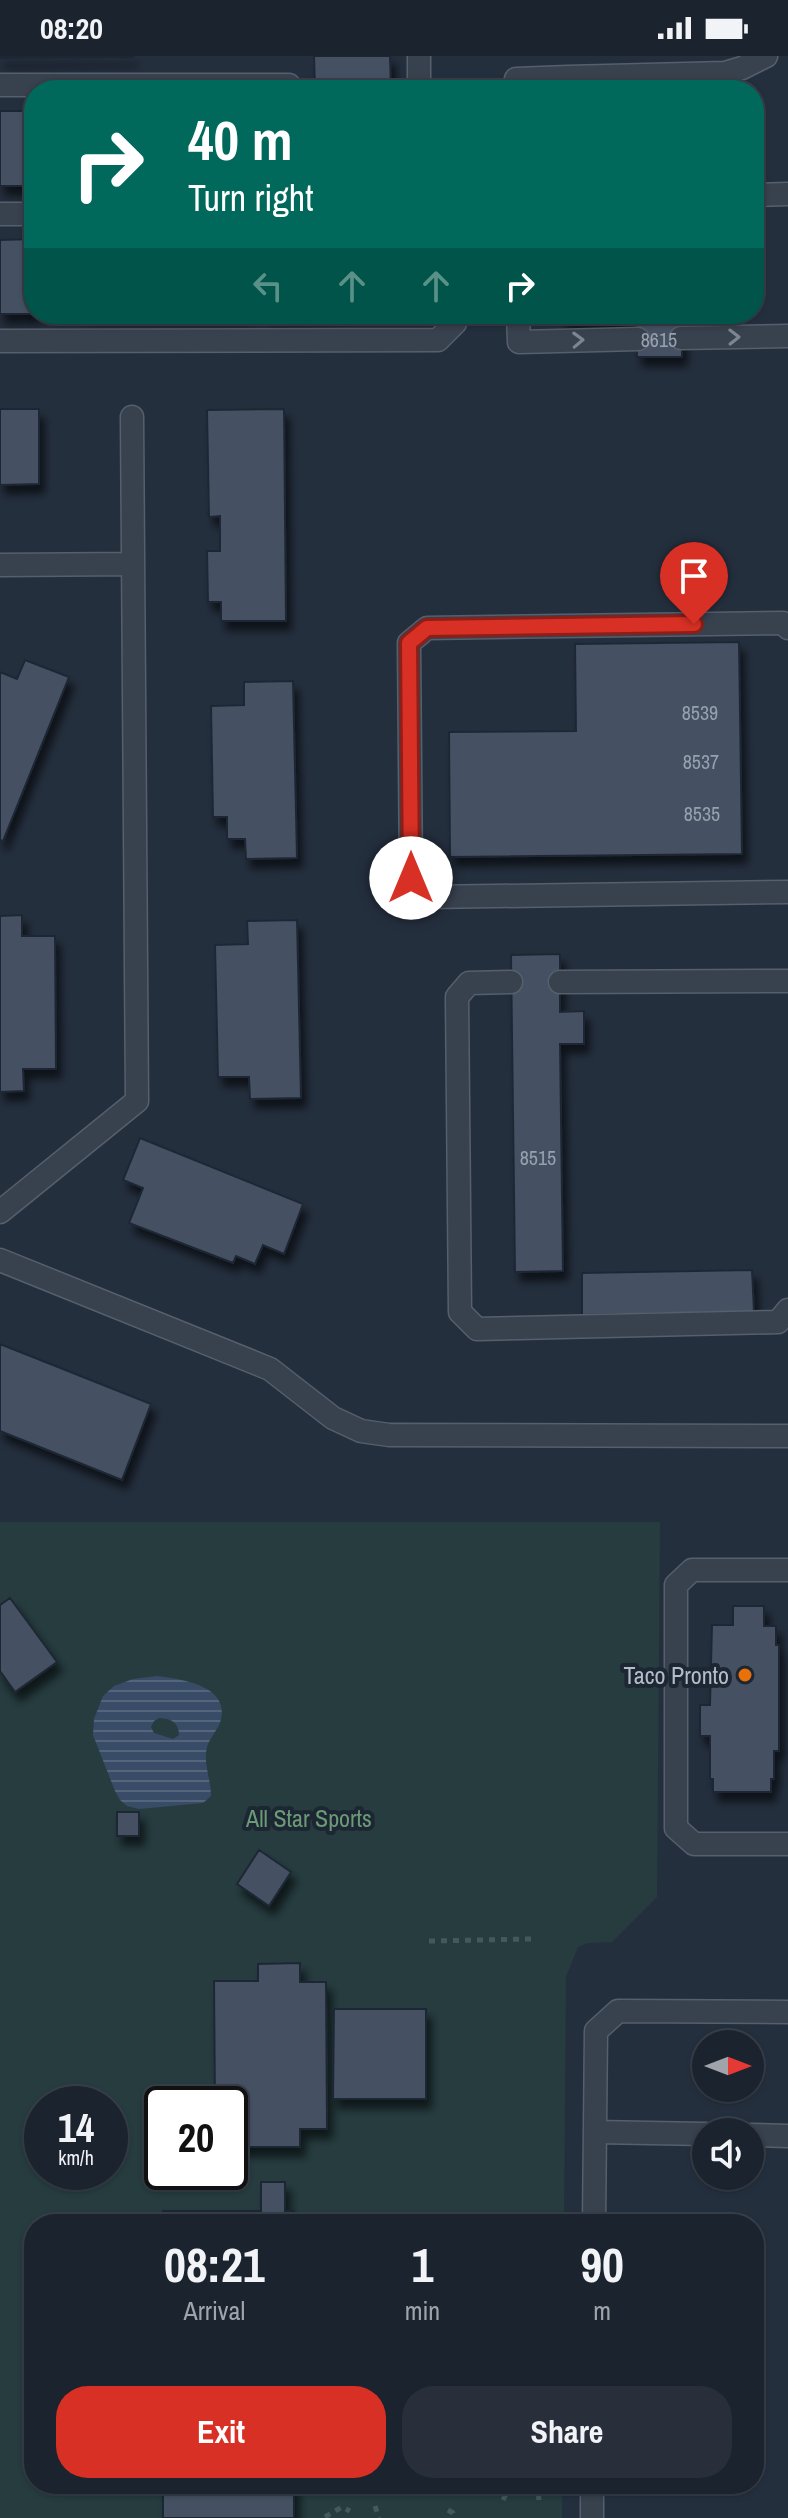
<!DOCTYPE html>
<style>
:root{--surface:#1b232e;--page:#282f3a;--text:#f1f3f6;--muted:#a0a4aa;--line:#39404a;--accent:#d93025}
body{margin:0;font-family:"Archivo Narrow",sans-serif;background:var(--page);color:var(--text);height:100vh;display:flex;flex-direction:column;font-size:30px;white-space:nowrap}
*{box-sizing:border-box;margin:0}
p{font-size:26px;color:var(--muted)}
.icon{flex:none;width:44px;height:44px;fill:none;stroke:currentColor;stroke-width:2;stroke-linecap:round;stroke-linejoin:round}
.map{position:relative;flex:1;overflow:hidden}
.details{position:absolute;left:24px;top:2158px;width:740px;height:280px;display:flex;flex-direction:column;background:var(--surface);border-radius:32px;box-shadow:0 2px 6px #0004,0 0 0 2px var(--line)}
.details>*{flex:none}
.banner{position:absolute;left:24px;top:24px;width:740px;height:244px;border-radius:32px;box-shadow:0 2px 6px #0004,0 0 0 2px var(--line);background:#00695c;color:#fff;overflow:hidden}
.needle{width:52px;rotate:90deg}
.controls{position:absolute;left:692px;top:1974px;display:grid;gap:16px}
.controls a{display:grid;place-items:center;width:72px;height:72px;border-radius:50%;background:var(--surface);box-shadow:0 2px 6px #0004,0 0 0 2px var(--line);font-size:40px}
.speed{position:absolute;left:24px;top:2030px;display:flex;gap:16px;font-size:40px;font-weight:700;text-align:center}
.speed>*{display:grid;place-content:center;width:104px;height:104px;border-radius:50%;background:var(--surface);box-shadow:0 2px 6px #0004,0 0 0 2px var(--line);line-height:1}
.speed small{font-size:20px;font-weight:400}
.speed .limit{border:4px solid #111;border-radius:12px;background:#fff;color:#111}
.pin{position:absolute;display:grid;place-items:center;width:68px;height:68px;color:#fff;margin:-82px -34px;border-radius:50% 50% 50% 0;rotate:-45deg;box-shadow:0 0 8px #0007}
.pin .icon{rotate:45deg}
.me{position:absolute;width:88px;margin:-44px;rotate:0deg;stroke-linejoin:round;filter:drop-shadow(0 0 6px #0008)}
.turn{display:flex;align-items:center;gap:28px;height:168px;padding:0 32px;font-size:36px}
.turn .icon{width:104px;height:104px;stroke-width:2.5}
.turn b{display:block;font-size:56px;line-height:68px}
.lanes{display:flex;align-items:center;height:76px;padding:0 32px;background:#0003;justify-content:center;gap:40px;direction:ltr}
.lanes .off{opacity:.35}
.eta{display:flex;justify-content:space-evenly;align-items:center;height:136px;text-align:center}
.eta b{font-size:48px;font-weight:800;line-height:56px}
.button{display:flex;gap:16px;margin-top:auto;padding:16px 32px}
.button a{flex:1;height:92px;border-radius:32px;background:var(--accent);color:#fff;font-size:32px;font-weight:800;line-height:92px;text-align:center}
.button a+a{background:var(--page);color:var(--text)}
.status{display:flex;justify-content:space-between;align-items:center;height:56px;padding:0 40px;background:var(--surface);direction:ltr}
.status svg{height:22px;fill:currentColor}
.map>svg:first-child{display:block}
.park{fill:#263c3f;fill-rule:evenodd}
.water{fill:url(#water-rules);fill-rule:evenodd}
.building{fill:#455162;stroke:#1f2835;stroke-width:2;filter:url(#shadow)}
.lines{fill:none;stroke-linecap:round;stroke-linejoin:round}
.service-casing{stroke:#565f6c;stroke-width:25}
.path{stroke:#44595c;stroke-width:5;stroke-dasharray:6 6;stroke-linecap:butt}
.service{stroke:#38414e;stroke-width:22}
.oneway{stroke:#7c8592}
.route-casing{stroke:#8d1f18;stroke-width:20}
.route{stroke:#d93025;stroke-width:14}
.food-dot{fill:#e8710a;stroke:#1d2633;stroke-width:3}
.labels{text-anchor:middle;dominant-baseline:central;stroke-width:8;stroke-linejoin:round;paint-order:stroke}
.number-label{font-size:20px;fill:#98a1af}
.poi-label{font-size:24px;fill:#b4bcc9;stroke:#1d2633;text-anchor:end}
.park-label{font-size:24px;fill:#6b9a76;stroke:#1d2633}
</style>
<div class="status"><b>08:20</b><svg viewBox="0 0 49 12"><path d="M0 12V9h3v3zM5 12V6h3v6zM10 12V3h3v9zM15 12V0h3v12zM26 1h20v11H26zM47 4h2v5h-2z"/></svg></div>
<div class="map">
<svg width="788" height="2462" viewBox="0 0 788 2462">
<defs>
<pattern id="water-rules" width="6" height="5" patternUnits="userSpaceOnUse" patternTransform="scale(2)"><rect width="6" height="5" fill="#394c67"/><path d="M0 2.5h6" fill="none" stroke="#53647b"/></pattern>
<filter id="shadow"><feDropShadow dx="5" dy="9" stdDeviation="4" flood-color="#0009"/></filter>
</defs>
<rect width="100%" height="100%" fill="#242f3e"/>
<path class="park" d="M0 1466H660L657 1841 612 1886 588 1887 578 1891 566 1921 564 2168H34V2428H562V2462H0ZM42 2048H110V2116H42ZM162 2048H230V2116H162Z"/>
<path class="water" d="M157 1620C180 1623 229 1629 221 1663 219 1673 210 1681 207 1691 203 1708 211 1723 211 1740L203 1747 139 1753 127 1750 120 1744 115 1735 93 1679 94 1663 103 1640 114 1630 133 1623ZM159 1662C171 1662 179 1667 179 1679L173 1683 154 1677 151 1671 154 1665Z"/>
<path class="building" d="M0 0H133V1L0 2Z
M314 0H390L391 34H315Z
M716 33V34H603Z
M0 55H34V130H0Z
M34 183V258H37H0V184Z
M82 258H247V259H82Z
M265 258H431L265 260Z
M561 258H717V264H682V301H637L636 264 562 265Z
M0 353H39V428L0 429Z
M284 353 286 565H221V546H208L207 495H220V460L209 461 207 354Z
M739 586 742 798 450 801 449 676 576 675 575 588Z
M25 604 69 621 3 785 0 784V616L17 623Z
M293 625 297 802 246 803 245 783H227V761H213L211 650 244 649V626Z
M22 859V880H55L56 1013H23L24 1035 0 1036V860Z
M297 864 301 1042 250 1043 249 1021H218L215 889 248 888 247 865Z
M560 898V956L584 955V988H560L563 1215 515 1216 511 899Z
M140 1082 303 1148 284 1198 263 1189 255 1208 236 1200 233 1207 129 1167 143 1132 123 1124Z
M752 1214 754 1256 582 1259V1217Z
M0 1288 151 1348 122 1424 0 1375Z
M10 1542 57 1606 15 1636 0 1615V1549Z
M733 1550H764V1570H776V1589H779V1695H774V1723H771V1736H713V1723H710V1680H700V1649H710L712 1569H733Z
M117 1756H139V1780H117Z
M259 1794 291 1816 269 1850 237 1828Z
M300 1907V1926H326L327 2073H300V2091H230V2048H215L214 1925H258V1908Z
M334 1953H426V2043H333Z
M261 2126H285V2155H294V2161H321V2168H163V2155H261Z
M163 2428H294V2462H163Z"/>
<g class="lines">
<g class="service-casing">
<path id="service" d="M419 0V34
M516 23 568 21
M0 29H289V34
M558 34 568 21 725 17 742 12 766 0
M754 139 788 138
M0 158H34
M518 258 519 286 638 283
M681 282 788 280
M0 285 438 284 455 267V258
M0 509 133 508
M788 572 783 567 427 572 409 587 411 822 429 841 788 836
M511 926 469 927 457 941 460 1256 477 1273 778 1266 788 1254
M560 926 788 925
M0 1156 137 1045 132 361
M0 1204 270 1313 333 1362 361 1375 389 1379 788 1380
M788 1514H692L676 1529V1772L694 1788H788
M595 2076 706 2078
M750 2079 788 2080
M594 2168 596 1975 618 1955 788 1956
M592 2462V2428"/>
</g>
<path class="path" d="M429 1885 531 1883
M537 2428 539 2444
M503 2444 509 2432 506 2428
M375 2450 379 2462
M448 2454 453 2457 454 2462
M325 2461 342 2451 350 2455"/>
<use href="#service" class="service"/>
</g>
<defs><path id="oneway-chevron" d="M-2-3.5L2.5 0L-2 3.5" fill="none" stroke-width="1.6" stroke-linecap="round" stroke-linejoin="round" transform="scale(2)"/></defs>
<g class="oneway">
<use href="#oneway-chevron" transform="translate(734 281) rotate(-1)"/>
<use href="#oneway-chevron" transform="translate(578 284) rotate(-2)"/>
</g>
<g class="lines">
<g class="route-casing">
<path id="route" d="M411 822 409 587 427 572 694 568"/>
</g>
<use href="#route" class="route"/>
</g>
<circle class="food-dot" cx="745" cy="1619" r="8"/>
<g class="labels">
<g class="number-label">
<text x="659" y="283">8615</text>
<text x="700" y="656">8539</text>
<text x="701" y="705">8537</text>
<text x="702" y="757">8535</text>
<text x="538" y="1101">8515</text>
</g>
<g class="poi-label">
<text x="729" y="1619">Taco Pronto</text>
</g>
<g class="park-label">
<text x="309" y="1762">All Star Sports</text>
</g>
</g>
</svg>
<div class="controls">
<a><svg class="needle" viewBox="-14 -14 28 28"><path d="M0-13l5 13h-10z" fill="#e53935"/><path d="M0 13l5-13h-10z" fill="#a0a4aa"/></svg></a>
<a><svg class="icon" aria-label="sound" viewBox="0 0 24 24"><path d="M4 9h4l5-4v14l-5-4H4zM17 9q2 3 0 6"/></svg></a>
</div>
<div class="speed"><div>14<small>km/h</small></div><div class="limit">20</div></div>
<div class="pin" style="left:694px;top:568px;background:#d93025"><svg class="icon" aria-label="arrive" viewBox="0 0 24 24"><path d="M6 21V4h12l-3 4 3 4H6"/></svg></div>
<svg class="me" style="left:411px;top:822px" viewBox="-20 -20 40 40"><circle r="19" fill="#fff"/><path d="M0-13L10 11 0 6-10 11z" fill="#d93025"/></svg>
<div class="banner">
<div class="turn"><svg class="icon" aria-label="right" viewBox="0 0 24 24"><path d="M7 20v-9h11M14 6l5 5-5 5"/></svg><div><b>40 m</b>Turn right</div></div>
<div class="lanes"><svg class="icon off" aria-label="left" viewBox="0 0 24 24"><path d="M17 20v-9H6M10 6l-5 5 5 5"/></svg><svg class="icon off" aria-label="ahead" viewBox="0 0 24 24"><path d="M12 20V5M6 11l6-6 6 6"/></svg><svg class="icon off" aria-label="ahead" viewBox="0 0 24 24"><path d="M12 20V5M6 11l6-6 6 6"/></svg><svg class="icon" aria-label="right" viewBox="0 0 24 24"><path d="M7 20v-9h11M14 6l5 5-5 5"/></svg></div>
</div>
<section class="details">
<div class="eta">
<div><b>08:21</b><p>Arrival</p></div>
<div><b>1</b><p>min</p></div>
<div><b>90</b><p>m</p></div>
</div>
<div class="button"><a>Exit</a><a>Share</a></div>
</section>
</div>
